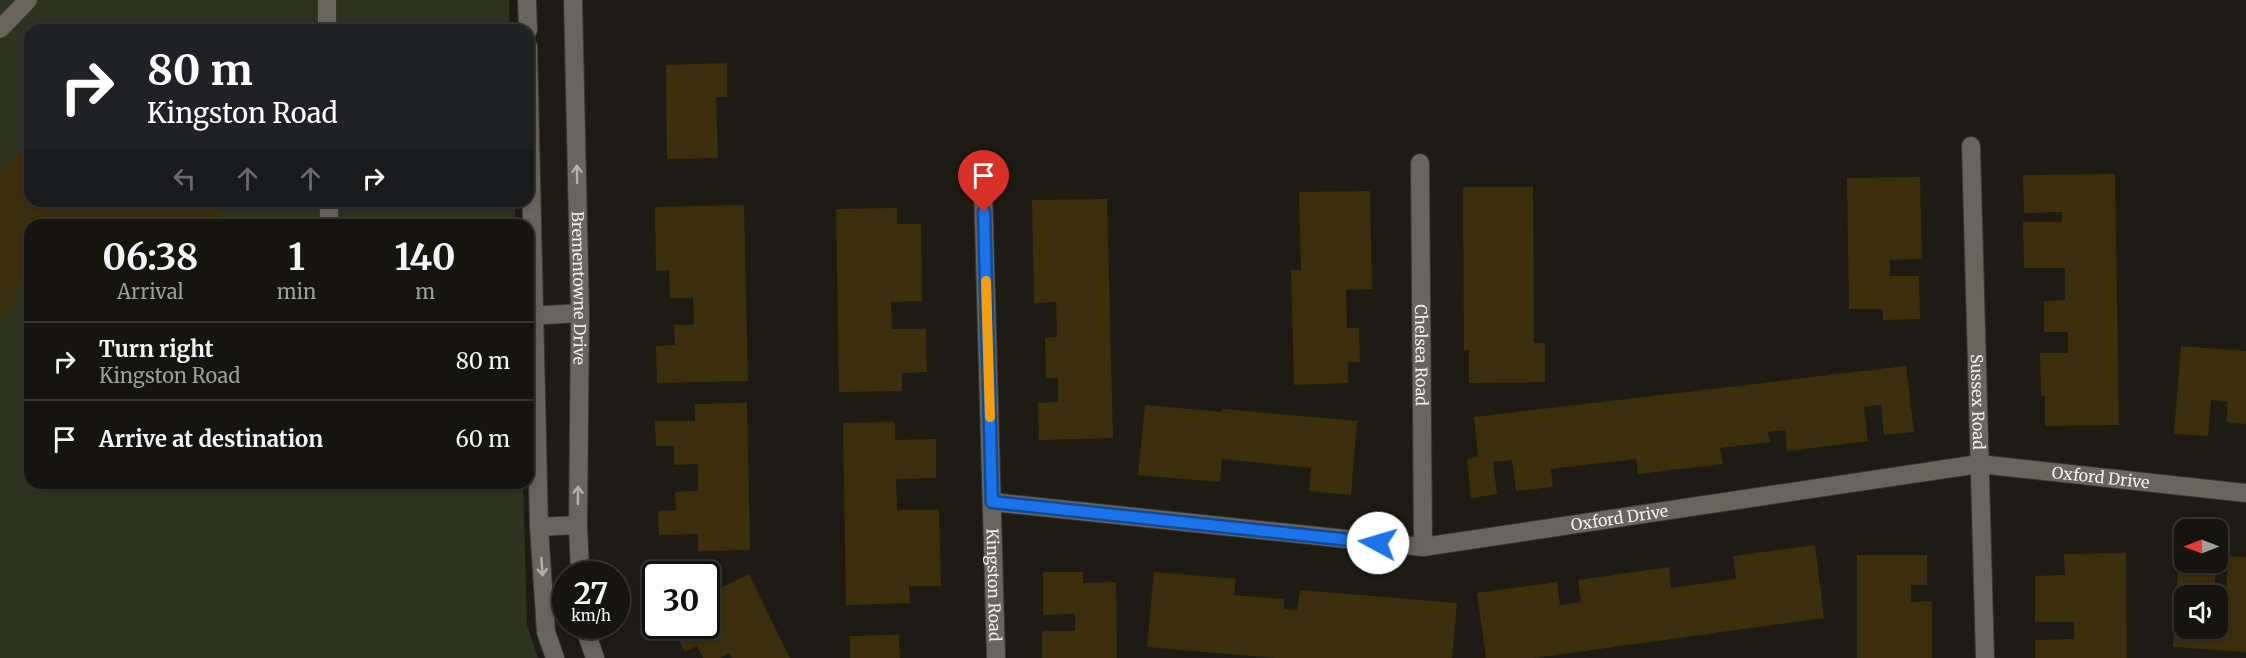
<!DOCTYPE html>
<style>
:root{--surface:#16140f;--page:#1f1d18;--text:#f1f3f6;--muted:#9e9e9e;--line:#35332f}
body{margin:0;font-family:Merriweather,serif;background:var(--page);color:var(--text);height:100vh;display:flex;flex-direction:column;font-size:22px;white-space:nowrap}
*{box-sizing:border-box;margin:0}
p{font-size:20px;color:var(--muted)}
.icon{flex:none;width:33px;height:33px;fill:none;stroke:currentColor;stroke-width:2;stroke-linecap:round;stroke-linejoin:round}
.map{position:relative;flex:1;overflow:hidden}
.drawer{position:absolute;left:24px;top:219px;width:510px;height:270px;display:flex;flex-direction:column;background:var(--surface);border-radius:18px;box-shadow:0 3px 9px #0003,0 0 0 2px var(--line)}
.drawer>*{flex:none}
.banner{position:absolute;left:24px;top:24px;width:510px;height:183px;border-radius:18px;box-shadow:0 3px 9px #0003,0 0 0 2px var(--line);background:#202124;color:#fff;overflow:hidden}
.needle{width:39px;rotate:270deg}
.buttons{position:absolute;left:2174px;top:519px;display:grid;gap:12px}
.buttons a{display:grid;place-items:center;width:54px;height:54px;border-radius:12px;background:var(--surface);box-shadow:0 3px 9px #0003,0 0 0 2px var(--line);font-size:30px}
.speed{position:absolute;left:552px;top:561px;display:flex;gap:12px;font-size:30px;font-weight:700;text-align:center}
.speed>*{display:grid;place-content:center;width:78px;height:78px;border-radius:50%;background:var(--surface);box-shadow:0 3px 9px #0003,0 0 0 2px var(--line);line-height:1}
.speed small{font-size:15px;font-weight:400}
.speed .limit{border:3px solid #111;border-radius:9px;background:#fff;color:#111}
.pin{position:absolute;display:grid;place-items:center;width:51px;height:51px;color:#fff;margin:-62px -26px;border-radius:50% 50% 50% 0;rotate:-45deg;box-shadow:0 0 6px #0007}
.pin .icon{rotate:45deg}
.me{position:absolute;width:66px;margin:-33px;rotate:276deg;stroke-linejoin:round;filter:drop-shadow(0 0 4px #0008)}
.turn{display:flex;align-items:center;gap:21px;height:126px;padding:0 24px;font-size:27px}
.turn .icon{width:78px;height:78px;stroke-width:2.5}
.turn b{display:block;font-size:42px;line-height:51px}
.lanes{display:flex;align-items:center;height:57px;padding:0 24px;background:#0003;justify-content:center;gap:30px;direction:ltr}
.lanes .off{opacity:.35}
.eta{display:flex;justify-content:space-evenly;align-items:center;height:102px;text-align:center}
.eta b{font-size:36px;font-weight:700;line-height:42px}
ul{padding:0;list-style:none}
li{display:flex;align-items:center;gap:18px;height:78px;padding:0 24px;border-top:2px solid var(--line)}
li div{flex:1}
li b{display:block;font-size:22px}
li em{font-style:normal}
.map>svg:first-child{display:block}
.green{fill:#2e3321}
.building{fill:#3b2e0c;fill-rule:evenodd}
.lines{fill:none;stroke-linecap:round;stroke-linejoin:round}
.minor-casing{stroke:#373530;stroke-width:20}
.minor{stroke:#69655d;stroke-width:18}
.oneway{stroke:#b4b1ab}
.route-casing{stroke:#114b97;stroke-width:15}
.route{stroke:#1a73e8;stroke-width:10}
.slow{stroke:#f59e0b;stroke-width:10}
.labels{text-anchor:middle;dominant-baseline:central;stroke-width:6;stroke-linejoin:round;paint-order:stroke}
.street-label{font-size:16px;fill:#f1efea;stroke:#14120b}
</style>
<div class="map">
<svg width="2246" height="658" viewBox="0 0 2246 658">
<rect width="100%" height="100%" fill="#1e1b14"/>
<path class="green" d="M0 0H509L510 30H30V201H515V225H30V483H523L527 625 538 658H0Z"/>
<path class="building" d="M727 63V97H716L718 158 667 159 666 65Z
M30 140V201H219V225H30V274L12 294 17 303 0 320V171Z
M2115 174 2119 425 2045 426V396H2041L2040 353H2068V332H2044V301L2065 300V268H2024L2023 222H2062V212L2024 213 2023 175Z
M1920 177 1922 259 1890 260V276H1919L1920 319 1883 320V309H1849L1847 178Z
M1463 187H1533L1534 343H1545V382L1469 383V350H1464Z
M1370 191 1372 289 1346 290 1347 328H1359L1360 362H1348V383L1294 385 1291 270H1301L1299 192Z
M1107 199 1113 438 1039 440 1038 403 1058 402V378H1046L1045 338 1057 337 1056 302 1034 303 1032 200Z
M744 205 748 381 657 383 656 346 675 345 674 325H694L693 298H670L669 270 656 271 655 207Z
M897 208V224H921L922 301 891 302 892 329H926L927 372 902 373V391L839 392 836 209Z
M2181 346 2246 351V424L2226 422 2228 402 2211 400 2208 436 2174 434Z
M1906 366 1914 432 1884 435 1881 405 1864 407 1868 441 1787 451 1785 430 1768 432 1770 442 1720 448 1723 464 1638 474 1636 459 1551 469 1553 487 1516 491 1512 460 1493 462 1497 494 1471 498 1467 459 1478 457 1474 417Z
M747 403 750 550 698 551V534L659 535 658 511 676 510 675 492 698 491V464L674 465V446H656L655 421H695V404Z
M1145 405 1222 412 1223 409 1357 421 1351 495 1309 491 1311 468 1222 459 1220 482 1138 475Z
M895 422V440L936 439V478L896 479 897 510H939L941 586H909L910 603 846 605 843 423Z
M1815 545 1824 618 1534 658H1486L1477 593 1557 582 1560 605 1581 602 1578 580 1669 567 1671 588 1736 579 1733 556Z
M2179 551 2184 552V562H2216L2214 593 2226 594 2228 556 2246 557V652L2173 647ZM2184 596H2217V628H2184Z
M2126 553 2127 658H2035V640L2074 639V622H2035V576L2065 575 2064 554Z
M1857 555H1927V585H1911V602L1932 601V658H1857Z
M1043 572H1083V583L1116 582 1117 658H1042V631H1075V614L1043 615Z
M1154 572 1236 579 1234 595 1284 599V609L1297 610 1300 590 1457 603 1452 658H1275L1147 647Z
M749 574 790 658H732L729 653 720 658H703L697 646 685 652 674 630 684 626H706V595Z
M899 635 900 658H850V636Z"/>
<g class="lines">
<g class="minor-casing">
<g id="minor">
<path d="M327 0V30"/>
<path d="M527 0 528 30"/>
<path id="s1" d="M573 0 580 313 578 525 580 574"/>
<path d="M0 29 28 0"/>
<path d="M528 46 539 527 546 632 555 658"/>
<path id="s2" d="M1971 146 1985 658"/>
<path id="s3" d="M1420 163 1423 547"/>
<path id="s4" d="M983 189 996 658"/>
<path d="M329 201V225"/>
<path d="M528 316 580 313"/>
<path id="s5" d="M992 502 1423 547 1979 464 2246 493"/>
<path d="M539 527 578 525"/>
<path d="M584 626 595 658"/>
</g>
</g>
<use href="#minor" class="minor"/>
</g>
<defs><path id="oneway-shaft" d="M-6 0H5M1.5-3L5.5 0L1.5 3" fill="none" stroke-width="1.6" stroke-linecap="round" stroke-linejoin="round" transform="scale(1.5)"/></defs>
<g class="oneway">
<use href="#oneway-shaft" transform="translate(577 174) rotate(-91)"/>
<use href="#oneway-shaft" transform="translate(578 495) rotate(-89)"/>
<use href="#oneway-shaft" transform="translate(542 567) rotate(86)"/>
</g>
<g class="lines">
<g class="route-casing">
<path id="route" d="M984 212 992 502 1378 543"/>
</g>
<use href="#route" class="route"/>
<path class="slow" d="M986 281 990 417"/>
</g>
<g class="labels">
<g class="street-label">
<text stroke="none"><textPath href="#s1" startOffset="288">Brementowne Drive</textPath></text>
<text stroke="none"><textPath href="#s3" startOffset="192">Chelsea Road</textPath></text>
<text stroke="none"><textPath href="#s2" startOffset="256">Sussex Road</textPath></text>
<text stroke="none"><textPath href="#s5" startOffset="1118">Oxford Drive</textPath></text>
<text stroke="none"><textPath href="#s5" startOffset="632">Oxford Drive</textPath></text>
<text stroke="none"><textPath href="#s4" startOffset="396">Kingston Road</textPath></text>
</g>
</g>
</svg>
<div class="buttons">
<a><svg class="needle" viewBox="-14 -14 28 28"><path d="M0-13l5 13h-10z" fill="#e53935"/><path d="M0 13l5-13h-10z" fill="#9e9e9e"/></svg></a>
<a><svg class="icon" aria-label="sound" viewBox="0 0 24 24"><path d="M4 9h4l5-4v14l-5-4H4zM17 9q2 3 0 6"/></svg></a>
</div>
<div class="speed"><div>27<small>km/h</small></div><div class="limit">30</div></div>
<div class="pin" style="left:984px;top:212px;background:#d93025"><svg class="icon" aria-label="arrive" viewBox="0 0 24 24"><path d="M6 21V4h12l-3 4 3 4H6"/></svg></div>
<svg class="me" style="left:1378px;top:543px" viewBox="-20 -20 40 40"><circle r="19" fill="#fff"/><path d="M0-13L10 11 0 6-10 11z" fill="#1a73e8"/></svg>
<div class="banner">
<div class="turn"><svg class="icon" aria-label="right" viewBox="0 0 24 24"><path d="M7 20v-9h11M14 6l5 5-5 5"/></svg><div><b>80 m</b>Kingston Road</div></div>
<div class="lanes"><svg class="icon off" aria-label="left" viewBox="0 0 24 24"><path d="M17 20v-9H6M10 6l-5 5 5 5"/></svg><svg class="icon off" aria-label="ahead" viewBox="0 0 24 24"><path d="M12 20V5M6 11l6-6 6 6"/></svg><svg class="icon off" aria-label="ahead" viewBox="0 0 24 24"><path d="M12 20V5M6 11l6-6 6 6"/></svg><svg class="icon" aria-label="right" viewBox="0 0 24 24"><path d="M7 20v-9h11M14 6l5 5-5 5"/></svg></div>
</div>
<section class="drawer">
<div class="eta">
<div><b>06:38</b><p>Arrival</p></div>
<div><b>1</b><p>min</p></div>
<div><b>140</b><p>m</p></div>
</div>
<ul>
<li><svg class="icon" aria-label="right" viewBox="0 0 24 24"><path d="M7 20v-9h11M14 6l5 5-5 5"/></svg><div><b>Turn right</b><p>Kingston Road</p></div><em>80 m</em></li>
<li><svg class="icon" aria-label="arrive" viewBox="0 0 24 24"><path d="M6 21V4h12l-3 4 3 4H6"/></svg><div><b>Arrive at destination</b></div><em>60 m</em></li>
</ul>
</section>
</div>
